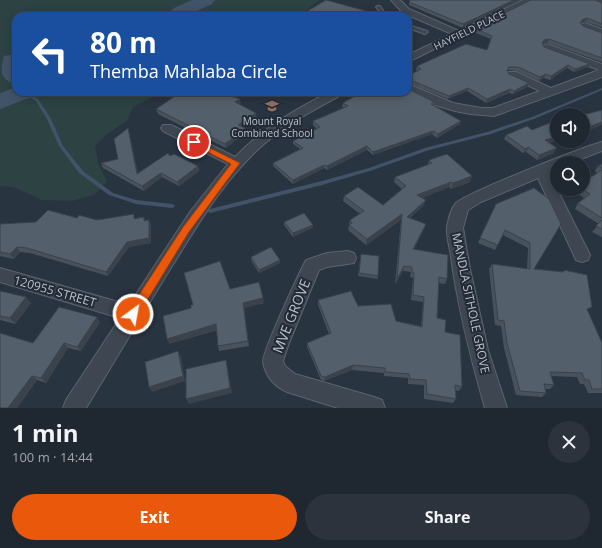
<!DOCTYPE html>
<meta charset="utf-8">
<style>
:root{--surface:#1f2731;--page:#2c333d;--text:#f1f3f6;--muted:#a1a5ab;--line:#3c444d;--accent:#ea580c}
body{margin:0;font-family:"Open Sans",sans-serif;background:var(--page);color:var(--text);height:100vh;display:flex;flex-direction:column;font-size:15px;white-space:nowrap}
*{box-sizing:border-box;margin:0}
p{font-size:13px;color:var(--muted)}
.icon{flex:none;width:22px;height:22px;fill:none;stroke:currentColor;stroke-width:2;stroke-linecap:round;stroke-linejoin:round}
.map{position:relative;height:408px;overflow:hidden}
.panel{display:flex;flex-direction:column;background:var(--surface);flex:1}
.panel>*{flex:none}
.top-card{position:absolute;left:12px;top:12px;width:400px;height:84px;border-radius:12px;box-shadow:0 2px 10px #0003,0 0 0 1px var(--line);background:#1a4fa0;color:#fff;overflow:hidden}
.buttons{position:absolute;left:550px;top:108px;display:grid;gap:8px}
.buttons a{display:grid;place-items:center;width:40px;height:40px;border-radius:50%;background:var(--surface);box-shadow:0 2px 10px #0003,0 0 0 1px var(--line);font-size:20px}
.pin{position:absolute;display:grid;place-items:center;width:34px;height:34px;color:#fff;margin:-17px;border:2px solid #fff;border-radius:50%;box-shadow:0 1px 4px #0007}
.me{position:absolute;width:44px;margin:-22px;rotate:32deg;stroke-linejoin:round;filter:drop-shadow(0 0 3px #0008)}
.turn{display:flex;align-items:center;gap:14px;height:84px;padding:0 12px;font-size:18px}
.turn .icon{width:52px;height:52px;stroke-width:2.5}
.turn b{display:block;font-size:28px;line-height:34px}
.round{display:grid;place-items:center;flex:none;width:42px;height:42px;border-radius:21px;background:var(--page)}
.summary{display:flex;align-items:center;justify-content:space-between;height:68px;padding:0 12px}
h1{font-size:24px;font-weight:700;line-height:30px}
.button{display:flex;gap:8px;margin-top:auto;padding:8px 12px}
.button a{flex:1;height:46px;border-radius:24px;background:var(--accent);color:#fff;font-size:16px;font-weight:700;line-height:46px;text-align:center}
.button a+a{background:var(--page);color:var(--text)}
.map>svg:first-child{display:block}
.green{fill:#2c4243}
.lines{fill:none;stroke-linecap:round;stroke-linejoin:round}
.stream{fill:#415368;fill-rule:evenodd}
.river{fill:#415368;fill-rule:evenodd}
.service-casing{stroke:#5b646e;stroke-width:2}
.minor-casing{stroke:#5b646e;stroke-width:2}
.service{fill:#3d4651;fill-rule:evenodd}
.minor{fill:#3d4651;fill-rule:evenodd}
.wall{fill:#47525c}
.shaded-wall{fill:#3a424b}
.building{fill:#535f6b;stroke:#3a424b}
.route{fill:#ea580c;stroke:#983908}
.labels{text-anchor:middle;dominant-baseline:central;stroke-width:4;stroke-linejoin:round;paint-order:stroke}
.far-street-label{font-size:10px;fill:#bac1cb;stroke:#222b36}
.far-poi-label{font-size:10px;fill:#bac1cb;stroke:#222b36}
.street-label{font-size:12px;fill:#bac1cb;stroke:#222b36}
.near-street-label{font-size:14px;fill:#bac1cb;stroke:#222b36}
</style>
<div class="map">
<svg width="602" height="408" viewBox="0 0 602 408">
<rect width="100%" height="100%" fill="#293441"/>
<path class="green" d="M0 0H320L298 16H16V92H162L133 107 127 121 107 134 95 146 98 163 107 182 94 195 72 201 42 200 13 187 0 186Z"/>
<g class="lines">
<path class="stream" d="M602 88V90L534 119 491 134 429 150 373 170 322 185 210 213 207 211 210 209 322 181 369 168 425 148 487 132 532 117Z
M22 92H27L38 99 51 119 63 146 83 171 113 193 136 200 172 204 174 205 175 206 174 207 172 208 136 204 109 195 79 173 59 146 47 119 36 101Z"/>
<path class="river" d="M192 0H215L212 4 186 16H165L174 8Z
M16 54V84C0 80 0 72 4 56Z
M16 87V92H35L31 97 0 109V93Z"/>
<g class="service-casing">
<path id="service" d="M378 6H380L387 16H383L376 7Z
M408 25 427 31 428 32 425 34 408 28Z"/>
</g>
<g class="minor-casing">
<path id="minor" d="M391 0H400L409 9 459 31 523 0H534L408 62V55L452 34 403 13Z
M589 0H602V6Z
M585 23 602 29V35L582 28 580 26 582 24Z
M547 44 602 64V77L494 116 470 114 455 111 435 105 408 91V84L453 103 481 108H493L540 91 508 76 507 74 508 72H516L551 88 599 70 543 49 542 47 543 45Z
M330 92H345L343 94C315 109 287 124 264 144 226 177 200 221 174 263 144 311 116 359 86 408H63L66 400 120 318 0 282V268L129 305 190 212 228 164 163 131 161 128 163 125H171L235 157C262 129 295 109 330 92Z
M602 142V151L571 163H557V169L549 173 590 255 588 260 582 262 576 260 538 178 481 202 468 210 463 228 470 269 488 350 507 408H485C471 359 458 309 451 257 450 248 446 236 447 227 448 221 451 209 455 204 463 194 583 147 602 142Z
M348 251 354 253 356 258 354 263 327 267 319 270 289 343 283 361 285 366 295 374 374 397 382 400 385 408H338L290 393C276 388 266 378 263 362 262 353 299 273 306 260L327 253Z"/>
</g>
<use href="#service" class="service"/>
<use href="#minor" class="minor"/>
</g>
<path class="wall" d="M520 0 463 28 409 5V2Z
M602 3V27L586 22 581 23 583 26 602 33V62L548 43 543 44 544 47 588 67 574 72 567 68 550 80 544 78 539 81 517 71 508 70V71L509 74 529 83 527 87 513 94 509 93 486 103 467 91 448 99 408 83V89L434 102V105L460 124 437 138 432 134 373 155 367 150 327 170 324 168 293 184 273 166V163L300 149 293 144V141L317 129 313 125V121L344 108 342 107 343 103 408 92V76L417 71 416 70 417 66 487 50 491 39 473 32 474 28Z
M241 103 239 104 257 118 243 127 246 132 226 148 158 114 156 109Z
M128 128 138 174 170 156 198 166 199 171 179 186 162 177 144 191 103 168 101 163 118 159Z
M506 135 549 143 554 153 537 160 526 152 523 153 504 139Z
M429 160 470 182 451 189 449 187 422 198 424 205 410 218 424 229 414 249 447 279 445 284 439 283 437 318 445 332 462 387 459 391 455 390 456 399 453 403 424 399V385L408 384V378L384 376V373L352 370 324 381 321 380 307 347V343L329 334 318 305V300L358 306 396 321 421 326 423 302 411 300 413 278 410 277 411 272 403 271 395 284 401 220 366 245 348 230 350 220 360 214 343 201 344 196 383 205 402 189 394 182 395 177 428 165Z
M602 164V237L592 232 599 224 575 209 578 203 584 198 575 192 578 189H583L597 173 595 171 598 166Z
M534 188V269L564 272V270L588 312 602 343V393H588L584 384H580L577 377 551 376 554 385 550 389H545L546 393 542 397 516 395 504 348 501 326 495 325 489 269 492 264 527 269 528 248 503 235 495 250 478 243 496 204Z
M144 217 145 221 149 220 151 225V243L129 247 108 276 30 253 20 252 14 259 0 256V224L136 218Z
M284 222 313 225 312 228 293 237 284 225Z
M361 254 378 276V279L358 276Z
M251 257 280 263 259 273 251 260Z
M230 289 264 303 244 308 249 346 219 351 218 346 217 330 169 344 191 308 193 305Z
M0 291 31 303 15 324 0 320Z
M100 322 81 351 68 348 46 383 37 380 17 408 33 343Z"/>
<path class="shaded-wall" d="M514 0H520L463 28V24Z
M587 18 586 22 581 23 578 26 582 20Z
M549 39 548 43 543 44 541 46 544 40Z
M590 64 588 67 574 72 575 69Z
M568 65 567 68 550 80 551 76Z
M546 74 544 78 539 81 540 77Z
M529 83 527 87 513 94 514 91Z
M468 88 467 91 448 99 449 96Z
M510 89 509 93 486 103 487 99Z
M240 99 241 103 235 107V102Z
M256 113 257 118 239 129 238 125Z
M461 121 460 124 437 138 438 134Z
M602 122V125L583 133V129Z
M128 128 129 132 139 178 137 174Z
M245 128 246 132 226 148 225 144Z
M433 131 432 134 373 155V152Z
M557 137V141L543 145 545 140Z
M367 146V150L327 170V166Z
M528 147 526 152 523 153 525 149Z
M557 148 554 153 537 160 539 155Z
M324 165V168L293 184V180Z
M198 166 199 171 179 186 177 182Z
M161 173 162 177 144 191 142 186Z
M472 176 470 182 451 189 453 183Z
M451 182 449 187 416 201 417 195Z
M426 200 424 205 406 222 407 217Z
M402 214 401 220 366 245 367 239Z
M149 220 151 225V243L129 247 108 276 106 272 127 242Z
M426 224 424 229 411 254 413 249Z
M313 225 312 228 293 237V233Z
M17 247 20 252 14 259 10 254Z
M280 260V263L259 273V270Z
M404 266 403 271 395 284 397 279Z
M26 297 31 303 15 324 10 318Z
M263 298 264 303 244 308 249 346 243 303Z
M97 317 100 322 81 351 77 347Z
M216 324 218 329 169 344 167 339Z
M64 343 68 348 46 383 41 378Z
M178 351 181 356 185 381 152 392 149 387Z
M226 360 232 393 189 404 186 399Z
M353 365 352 370 324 381 325 377Z
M32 376 37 380 17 408H8Z"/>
<path class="building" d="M326 0 385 16H299Z
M410 0H514L463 24 409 2Z
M531 0H595L602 3V24L587 18 582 20 580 23 583 26 602 33V58L549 39 544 40 542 43 544 47 590 64 575 69 568 65 551 76 546 74 540 77 518 67H509L507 70 509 74 529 83 514 91 510 89 487 99 468 88 449 96 408 79V89L434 102 431 104 461 121 438 134 433 131 373 152 367 146 327 166 324 165 293 180 273 163 303 148 293 141 320 127 313 121 348 106 343 103 348 100 363 92H408V76L421 69 417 66 466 44 487 50 492 36 474 28Z
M181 92H218L240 99 235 102 256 113 238 125 245 128 225 144 156 109Z
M602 110V122L583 129V115Z
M557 120V137L545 140 557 148 539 155 528 147 525 149 506 135 527 126 532 130Z
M128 128 137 174 168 153 170 156 174 154 198 166 177 182 161 173 142 186 101 163 118 159 114 139Z
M447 154 472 176 453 183 451 182 417 195 426 200 407 217 426 224 413 249 448 255 447 279 439 277 437 318 446 320 445 332 460 335 462 387 455 385 456 399 427 394 426 380 410 379 409 374 385 372V368L353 365 325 377 321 376 307 343 331 333 318 300 351 291 358 306 391 304 396 321 422 327 424 297 413 295 414 273 412 272V267L404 266 397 279 402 214 367 239 349 225 352 223 350 220 364 211 344 196 358 187 383 205 406 186 395 177 432 163 429 160Z
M602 164V168L598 166Z
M602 170V218L578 203 590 194 582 189H583V182Z
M534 188 549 199 561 224 534 269 564 272V270L587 275 592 307 587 309 602 343V389H592L589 380H585L582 373 550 372 554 385 544 384 546 393 520 391 507 343 504 321 498 320 492 264 530 269V243L505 230 498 245 480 238 496 204Z
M48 210 77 218 79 215 97 220 134 214V219L144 217V221L149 220V238L127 242 106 272 27 248 17 247 10 254 0 252V224L36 222Z
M304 213 313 225 293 233 284 222Z
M602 220V229L596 226Z
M271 247 280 260 259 270 251 257Z
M361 254 379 256 378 276 359 273Z
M220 261 230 289 259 282 263 298 243 303 248 341 218 346 216 324 167 339 163 316 191 308V305H193L184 273Z
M0 291 26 297 10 318 0 316Z
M59 307 97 317 77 347 64 343 41 378 32 376 8 408H0V333L33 343Z
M178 351 183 376 149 387 145 362Z
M226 360 230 388 186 399V369Z"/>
<path class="route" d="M194 140 240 163 189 232 137 317 133 318 129 317 127 314 129 310 183 227 231 164 192 144V141Z"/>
<defs>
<g id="school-bare" transform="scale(1.08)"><path d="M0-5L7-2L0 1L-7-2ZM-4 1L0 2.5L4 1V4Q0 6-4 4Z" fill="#8d6e63" stroke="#222b36" stroke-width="2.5" paint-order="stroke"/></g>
</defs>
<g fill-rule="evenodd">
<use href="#school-bare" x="272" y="106"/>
</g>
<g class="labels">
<g class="far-street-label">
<text transform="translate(469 30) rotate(-26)">HAYFIELD PLACE</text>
</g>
<g class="far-poi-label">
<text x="272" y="121">Mount Royal<tspan x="272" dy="12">Combined School</tspan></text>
</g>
<g class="street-label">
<text transform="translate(55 291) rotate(16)">120955 STREET</text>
<text transform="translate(471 303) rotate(78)">MANDLA SITHOLE GROVE</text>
</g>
<g class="near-street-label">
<text transform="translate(291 316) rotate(-68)">MVE GROVE</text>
</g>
</g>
</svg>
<div class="buttons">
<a><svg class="icon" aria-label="sound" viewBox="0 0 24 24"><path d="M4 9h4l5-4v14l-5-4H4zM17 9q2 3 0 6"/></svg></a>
<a><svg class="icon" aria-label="search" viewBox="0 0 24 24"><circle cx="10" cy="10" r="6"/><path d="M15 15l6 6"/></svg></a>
</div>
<div class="pin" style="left:194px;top:142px;background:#d93025"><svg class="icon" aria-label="arrive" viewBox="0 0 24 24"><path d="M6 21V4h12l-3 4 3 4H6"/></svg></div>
<svg class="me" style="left:133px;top:314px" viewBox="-20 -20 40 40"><circle r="17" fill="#ea580c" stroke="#fff" stroke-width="3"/><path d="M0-11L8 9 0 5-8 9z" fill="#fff"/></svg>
<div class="top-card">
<div class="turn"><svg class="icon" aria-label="left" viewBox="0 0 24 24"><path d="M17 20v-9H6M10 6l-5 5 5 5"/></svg><div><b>80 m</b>Themba Mahlaba Circle</div></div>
</div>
</div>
<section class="panel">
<div class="summary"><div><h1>1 min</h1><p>100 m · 14:44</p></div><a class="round"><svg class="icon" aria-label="close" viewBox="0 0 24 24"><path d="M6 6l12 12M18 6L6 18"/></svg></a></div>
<div class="button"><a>Exit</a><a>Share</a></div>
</section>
